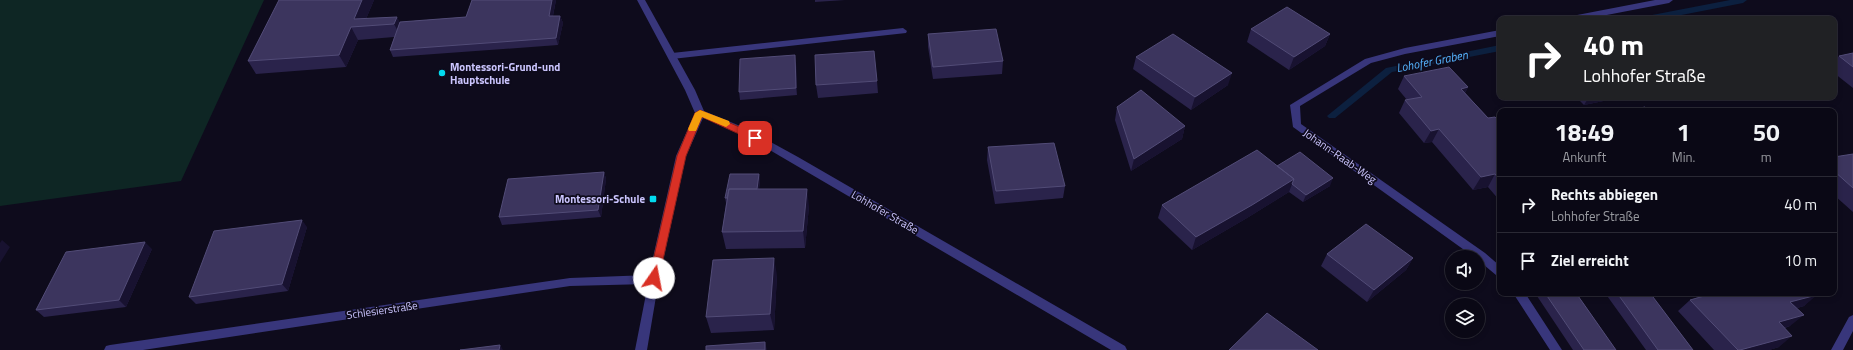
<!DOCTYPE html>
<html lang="de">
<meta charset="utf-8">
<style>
:root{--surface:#0a0815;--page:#181622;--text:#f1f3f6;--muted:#999aa0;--line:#2a2934}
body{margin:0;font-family:"Titillium Web",sans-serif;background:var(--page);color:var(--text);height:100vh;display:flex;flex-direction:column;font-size:15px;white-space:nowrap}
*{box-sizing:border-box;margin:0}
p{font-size:13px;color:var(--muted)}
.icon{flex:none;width:22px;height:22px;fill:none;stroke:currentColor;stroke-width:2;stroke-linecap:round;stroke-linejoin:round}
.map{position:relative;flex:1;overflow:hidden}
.panel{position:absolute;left:1497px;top:108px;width:340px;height:188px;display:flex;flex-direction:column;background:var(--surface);border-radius:8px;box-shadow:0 2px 6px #0003,0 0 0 1px var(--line)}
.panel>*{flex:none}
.hud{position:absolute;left:1497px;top:16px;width:340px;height:84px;border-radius:8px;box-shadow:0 2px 6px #0003,0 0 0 1px var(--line);background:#202124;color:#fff;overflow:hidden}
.tools{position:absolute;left:1445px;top:250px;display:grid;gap:8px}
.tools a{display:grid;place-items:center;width:40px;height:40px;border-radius:50%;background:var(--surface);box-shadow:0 2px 6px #0003,0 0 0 1px var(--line);font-size:20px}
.pin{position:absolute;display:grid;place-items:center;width:34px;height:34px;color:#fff;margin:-17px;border-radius:8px;box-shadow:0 2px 6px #0006}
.me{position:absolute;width:44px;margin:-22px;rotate:12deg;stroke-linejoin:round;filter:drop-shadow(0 0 3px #0008)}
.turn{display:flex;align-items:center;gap:14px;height:84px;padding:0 20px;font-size:18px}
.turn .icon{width:52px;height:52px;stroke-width:2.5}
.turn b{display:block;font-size:28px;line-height:34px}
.eta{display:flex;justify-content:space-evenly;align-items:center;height:68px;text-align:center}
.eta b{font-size:24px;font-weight:700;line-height:28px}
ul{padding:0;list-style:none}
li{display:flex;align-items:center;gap:12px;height:56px;padding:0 20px;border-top:1px solid var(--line)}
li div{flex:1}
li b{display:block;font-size:15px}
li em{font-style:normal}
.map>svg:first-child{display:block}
.green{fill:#0e2624}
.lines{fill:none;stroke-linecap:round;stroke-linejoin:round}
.stream{fill:#0c203f;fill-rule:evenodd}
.lane{fill:#38367b;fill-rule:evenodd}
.street{fill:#38367b;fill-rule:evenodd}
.wall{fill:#2a234b}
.shaded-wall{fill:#181230}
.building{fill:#3c355e;stroke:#524c77}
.route{fill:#d93025;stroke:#8d1f18}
.slow{fill:#f59e0b}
.poi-dot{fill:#02dbef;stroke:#0e0b1c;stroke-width:1.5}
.labels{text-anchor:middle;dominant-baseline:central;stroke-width:3.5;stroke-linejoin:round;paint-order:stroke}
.poi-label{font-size:11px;font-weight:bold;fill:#ccc6ff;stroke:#0e0b1c;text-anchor:start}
.street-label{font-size:11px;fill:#ccc6ff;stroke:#0e0b1c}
.water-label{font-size:12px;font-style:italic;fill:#55b3fe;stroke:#0e0b1c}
</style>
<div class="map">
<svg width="1853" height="350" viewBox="0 0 1853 350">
<rect width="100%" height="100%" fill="#0e0b1c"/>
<path class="green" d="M0 0H264L181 181 0 206Z"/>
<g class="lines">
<path class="stream" d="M1730 0H1747L1743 3 1661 19H1643L1647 16Z
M1500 45V51L1392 72 1335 118H1329L1327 116 1386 68Z"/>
<path class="lane" d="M903 28 907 31 906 33 672 59 668 56 672 53Z"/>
<path class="street" d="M637 0H645L695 90 704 111 745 128 798 157 1125 346 1127 350H1111L739 132 703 118 686 156 659 279 647 350H635L648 284 570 286 143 350H104L106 346 110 345 570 278 649 275 676 156 695 113 685 90Z
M1655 0H1673L1669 3 1586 19H1568L1572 16Z
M1500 30V36L1405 54 1371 63 1300 106 1301 124 1485 253 1500 266V276L1496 275 1478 260V257H1474L1293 127 1290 105 1365 59 1405 48Z
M1513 293H1525L1562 350H1550Z
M1853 315V331L1843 350H1831L1849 317Z"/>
</g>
<path class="wall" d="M279 0H374L366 19 400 22 466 17 472 0H556L553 16H560L563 23 558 45 393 57 390 50 394 37 358 40 346 67 256 74 248 61Z
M815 0H845L815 2Z
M1251 29 1330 34 1325 46 1289 70 1247 42Z
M928 34 1003 61 1002 74 933 79 928 47Z
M1853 53V88L1834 73V62L1839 56Z
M1136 57 1228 85 1191 110 1133 69Z
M796 62 797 95 740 100 739 92Z
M1404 76 1468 87 1465 93 1488 118 1500 122V201L1488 187 1473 190 1432 142 1424 143 1399 113 1405 100H1407L1398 89Z
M877 81 878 93 818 98 816 85Z
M1576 97H1623L1584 105Z
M1117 107 1185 126 1182 139 1131 171 1115 120Z
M988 147 1065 186 1063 198 995 204 987 160Z
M1853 154V212L1834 195V157Z
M1277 166 1330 186 1303 202 1289 192 1247 218 1192 250 1158 218 1162 205Z
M604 172 606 179 601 217 502 225 499 217Z
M759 174 760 181 759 189 809 206 805 248 726 249 722 232 726 203 725 198Z
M307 227 288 291 196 304 189 297Z
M152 249 126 307 44 317 36 310Z
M1327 254 1413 258 1406 270 1367 302 1321 266Z
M777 275 774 330 711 333 706 317Z
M1535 293H1576L1616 350H1573Z
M1605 293H1650L1693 350H1646Z
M1698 293H1816L1804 306 1797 308 1790 326 1785 328 1779 347 1769 350H1714L1678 311 1690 300 1698 297 1696 295Z"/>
<path class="shaded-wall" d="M362 0H374L363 26 354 19Z
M552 0H556L551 24 549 16Z
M560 16 563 23 558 45 556 38Z
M397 17 404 29 401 37 394 24Z
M351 27 358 40 346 67 339 55Z
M1330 34 1325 46 1289 70 1294 57Z
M795 55 796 62 797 95 796 88Z
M1232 73 1228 85 1191 110 1195 97Z
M1468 87 1461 100V89Z
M1589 97H1623L1584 105Z
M1185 126 1182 139 1131 171 1134 159Z
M1439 129 1432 142 1424 143 1431 131Z
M604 172 606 179 601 217 598 210Z
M759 174 760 181 756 206 755 199Z
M1495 174 1488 187 1473 190 1481 177Z
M1333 178 1330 186 1303 202 1306 195Z
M1294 179 1289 192 1247 218 1192 250 1196 237Z
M807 189 809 206 805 248 803 231Z
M302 220 307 227 288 291 282 284Z
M2 240 10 247 0 263V243Z
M145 242 152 249 126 307 119 300Z
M774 258 777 275 774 330 770 314Z
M1413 258 1406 270 1367 302 1374 290Z
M1817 295 1804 306 1777 313 1790 302Z
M1804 315 1790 326 1765 333 1779 322Z
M1792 336 1779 347 1769 350H1740Z
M765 342 767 350H765Z
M500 345 503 350H499Z"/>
<path class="building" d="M279 0H362L354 19 397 17 394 24 351 27 339 55 248 61Z
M472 0H552L549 16H560L556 38 390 50 400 22 466 17Z
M1287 7 1330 34 1294 57 1251 29Z
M996 29 1003 61 933 67 928 34Z
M1173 34 1232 73 1195 97 1136 57Z
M874 51 877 81 816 85 815 55Z
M1853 53V67L1839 56Z
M795 55 796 88 739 92 740 59Z
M1449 67 1468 87 1461 89 1488 118 1495 117 1500 122V180L1495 174 1481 177 1439 129 1431 131 1405 100 1422 97 1404 76Z
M1141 90 1185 126 1134 159 1117 107Z
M1645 107 1649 111H1628Z
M1054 143 1065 186 996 191 988 147Z
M1257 150 1294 179 1252 205 1196 237 1162 205Z
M1300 152 1333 178 1306 195 1292 184 1294 179 1277 166Z
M1853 154V188L1834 171V157Z
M604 172 598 210 499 217 508 179Z
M730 174H759L757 189H729L727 198H725Z
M729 189H807L803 231 722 232Z
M302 220 282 284 189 297 214 231Z
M1366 224 1413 258 1374 290 1327 254Z
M145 242 119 300 36 310 66 252Z
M774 258 770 314 706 317 713 260Z
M1545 293H1576L1616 350H1584Z
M1617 293H1650L1693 350H1658Z
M1715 293H1816L1817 295 1790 302 1804 315 1779 322 1792 336 1740 350H1738L1690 300Z
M1267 313 1318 350H1229Z
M765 342V350H706V346Z
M500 345 499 350H460Z"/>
<path class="route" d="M700 110 758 135 759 138 758 140H752L702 117 686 156 659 278 654 283 649 278 677 156 695 113Z"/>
<path class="slow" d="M700 110 729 121 730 124 726 127 702 117 696 131H689L688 129 695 113Z"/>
<g class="poi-dot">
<circle cx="442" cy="73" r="4"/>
<rect x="649" y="195" width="8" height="8" rx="2"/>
</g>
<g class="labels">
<g class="poi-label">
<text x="450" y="67">Montessori-Grund-und<tspan x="450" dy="13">Hauptschule</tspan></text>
<text x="645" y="199" text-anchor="end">Montessori-Schule</text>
</g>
<g class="street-label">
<text transform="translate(1340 156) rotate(35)">Johann-Raab-Weg</text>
<text transform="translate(885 212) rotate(30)">Lohhofer Straße</text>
<text transform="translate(382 310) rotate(-8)">Schlesierstraße</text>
</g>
<g class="water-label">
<text transform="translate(1432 61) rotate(-11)">Lohofer Graben</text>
</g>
</g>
</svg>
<div class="tools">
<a><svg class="icon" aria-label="sound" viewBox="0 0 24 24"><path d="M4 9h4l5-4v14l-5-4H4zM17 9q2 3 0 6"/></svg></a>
<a><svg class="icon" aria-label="layers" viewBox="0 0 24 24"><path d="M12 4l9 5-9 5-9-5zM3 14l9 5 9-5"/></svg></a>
</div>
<div class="pin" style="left:755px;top:138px;background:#d93025"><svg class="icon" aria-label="arrive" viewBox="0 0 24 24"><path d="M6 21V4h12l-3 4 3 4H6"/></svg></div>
<svg class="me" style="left:654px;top:278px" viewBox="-20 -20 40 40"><circle r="19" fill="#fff"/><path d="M0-13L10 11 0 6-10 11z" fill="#d93025"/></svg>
<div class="hud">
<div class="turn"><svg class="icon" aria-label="right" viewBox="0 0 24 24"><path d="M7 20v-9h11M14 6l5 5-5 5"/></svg><div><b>40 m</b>Lohhofer Straße</div></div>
</div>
<section class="panel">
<div class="eta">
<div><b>18:49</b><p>Ankunft</p></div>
<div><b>1</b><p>Min.</p></div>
<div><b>50</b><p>m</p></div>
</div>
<ul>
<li><svg class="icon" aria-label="right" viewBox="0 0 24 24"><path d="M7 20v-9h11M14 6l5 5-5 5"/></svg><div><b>Rechts abbiegen</b><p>Lohhofer Straße</p></div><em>40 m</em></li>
<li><svg class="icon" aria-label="arrive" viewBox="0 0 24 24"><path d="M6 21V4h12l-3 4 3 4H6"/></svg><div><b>Ziel erreicht</b></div><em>10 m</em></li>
</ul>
</section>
</div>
